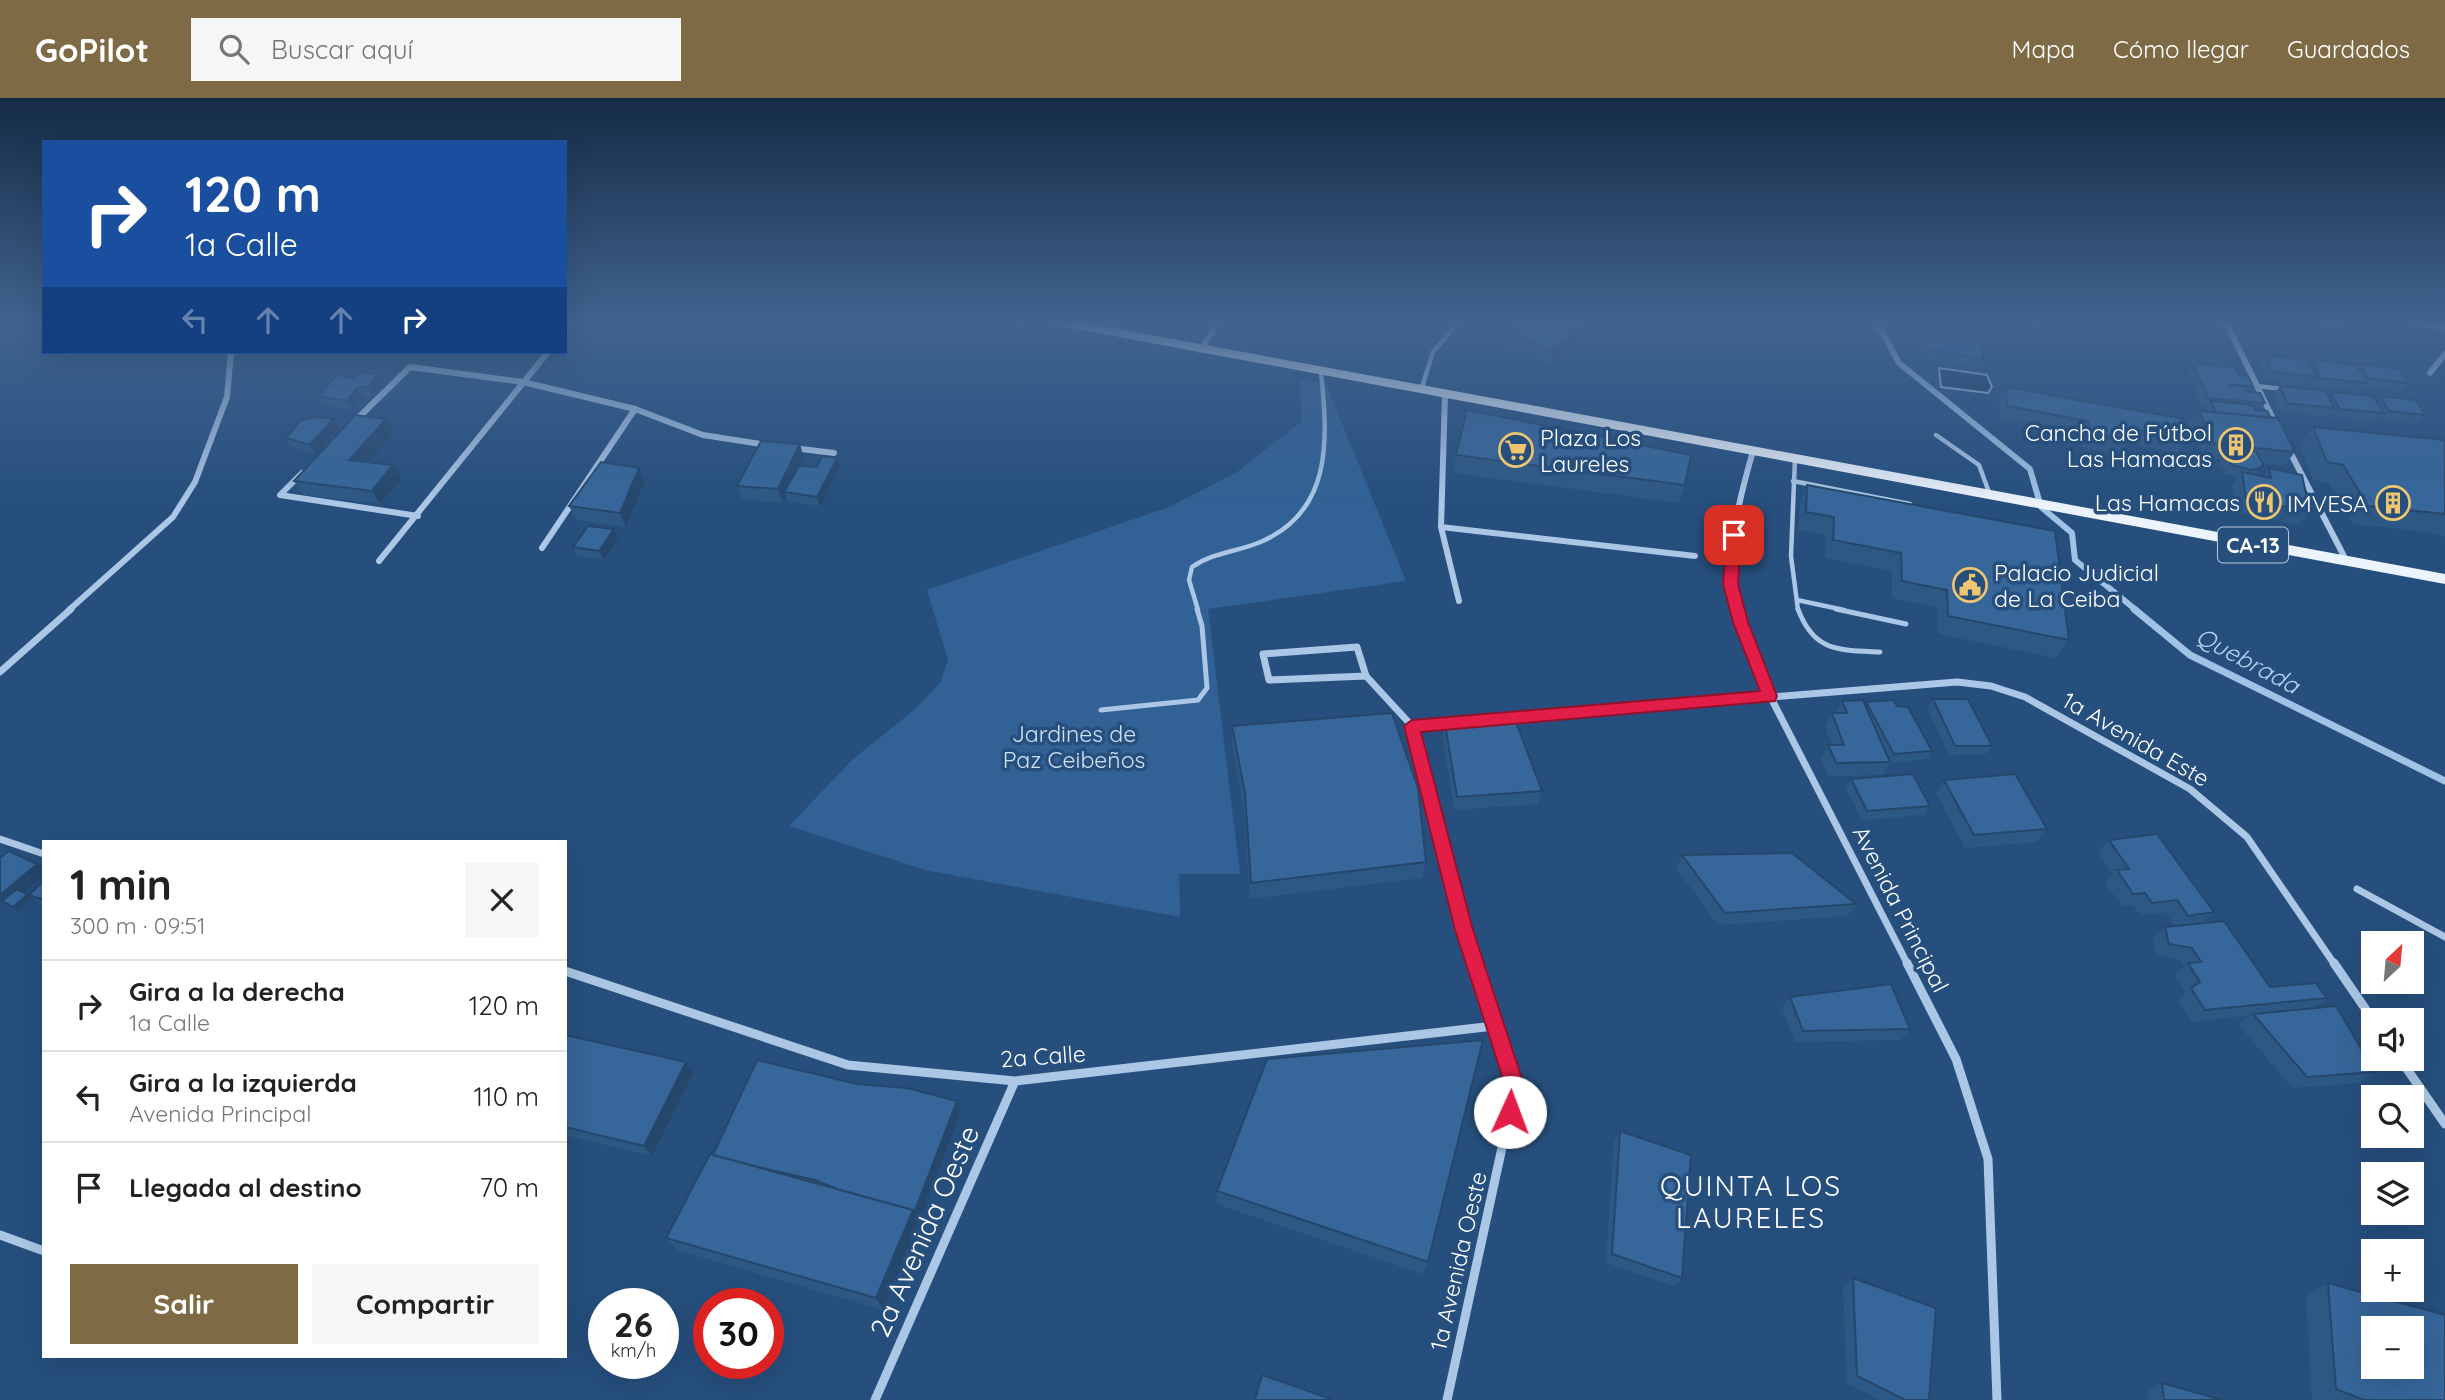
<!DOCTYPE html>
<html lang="es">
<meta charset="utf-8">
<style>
:root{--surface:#fff;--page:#f6f6f6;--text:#222;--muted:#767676;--line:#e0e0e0;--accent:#7e6b45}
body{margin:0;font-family:Quicksand,sans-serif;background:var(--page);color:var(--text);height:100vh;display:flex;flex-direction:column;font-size:26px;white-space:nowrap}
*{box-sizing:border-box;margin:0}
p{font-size:23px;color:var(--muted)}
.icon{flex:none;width:38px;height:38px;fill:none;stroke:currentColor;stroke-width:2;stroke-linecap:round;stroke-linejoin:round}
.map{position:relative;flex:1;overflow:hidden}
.side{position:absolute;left:42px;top:742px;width:525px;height:518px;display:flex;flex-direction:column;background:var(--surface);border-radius:0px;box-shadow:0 7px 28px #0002}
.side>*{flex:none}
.banner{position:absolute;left:42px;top:42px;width:525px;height:214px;border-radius:0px;box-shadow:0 7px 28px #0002;background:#1a4fa0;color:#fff;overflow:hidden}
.needle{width:46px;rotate:26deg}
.buttons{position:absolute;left:2361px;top:833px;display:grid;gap:14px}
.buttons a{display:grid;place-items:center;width:63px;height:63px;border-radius:0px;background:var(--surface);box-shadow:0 7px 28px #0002;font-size:35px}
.speed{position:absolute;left:588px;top:1190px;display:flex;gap:14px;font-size:35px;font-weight:700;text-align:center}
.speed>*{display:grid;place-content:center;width:91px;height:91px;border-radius:50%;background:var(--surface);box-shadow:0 7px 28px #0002;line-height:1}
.speed small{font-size:18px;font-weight:400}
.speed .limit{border:10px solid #d22;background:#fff;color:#111}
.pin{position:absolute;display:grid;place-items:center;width:60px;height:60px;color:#fff;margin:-30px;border-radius:14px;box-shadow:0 4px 10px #0006}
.me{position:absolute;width:77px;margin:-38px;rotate:2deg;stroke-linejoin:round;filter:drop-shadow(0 0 5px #0008)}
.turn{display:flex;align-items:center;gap:24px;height:147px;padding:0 28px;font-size:32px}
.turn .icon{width:91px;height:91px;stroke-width:2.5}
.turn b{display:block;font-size:49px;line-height:60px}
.lanes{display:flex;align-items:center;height:66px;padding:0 28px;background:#0003;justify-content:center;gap:35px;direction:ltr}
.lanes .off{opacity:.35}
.round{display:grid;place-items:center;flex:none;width:74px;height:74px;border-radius:0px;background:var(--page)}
.head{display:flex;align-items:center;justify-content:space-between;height:119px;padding:0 28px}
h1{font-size:42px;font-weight:700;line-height:52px}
.cta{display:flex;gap:14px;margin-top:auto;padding:14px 28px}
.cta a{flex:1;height:80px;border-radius:0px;background:var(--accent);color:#fff;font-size:28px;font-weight:700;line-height:80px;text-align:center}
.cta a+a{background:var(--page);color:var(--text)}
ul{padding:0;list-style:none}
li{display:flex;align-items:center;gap:21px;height:91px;padding:0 28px;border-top:2px solid var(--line)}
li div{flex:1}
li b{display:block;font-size:26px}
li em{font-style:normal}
header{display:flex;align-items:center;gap:42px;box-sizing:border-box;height:98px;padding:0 35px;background:var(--accent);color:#fff}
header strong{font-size:33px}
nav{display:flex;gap:38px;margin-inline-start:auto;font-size:24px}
.search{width:490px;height:63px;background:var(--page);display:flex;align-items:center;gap:18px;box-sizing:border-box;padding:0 24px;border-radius:0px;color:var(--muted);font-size:26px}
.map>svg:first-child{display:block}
.green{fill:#316195}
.water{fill:#1a3a5e;stroke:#a0c3e5;stroke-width:2}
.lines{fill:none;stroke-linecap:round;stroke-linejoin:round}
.stream-far1{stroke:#a0c3e5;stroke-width:6}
.stream{stroke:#a0c3e5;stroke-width:7}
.lane-far1{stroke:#abc7e5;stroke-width:4.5}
.lane{stroke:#abc7e5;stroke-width:5}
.street-far2{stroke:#abc7e5;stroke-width:6}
.street-far1{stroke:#abc7e5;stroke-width:7}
.street{stroke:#abc7e5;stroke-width:9}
.primary{fill:#ebf3fd;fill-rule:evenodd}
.wall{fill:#2e5884}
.shaded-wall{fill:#26476c}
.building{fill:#36669a;stroke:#26476c;stroke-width:2;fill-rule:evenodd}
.route{fill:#e11d48;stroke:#92132f;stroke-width:2}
.labels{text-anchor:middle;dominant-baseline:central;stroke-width:7;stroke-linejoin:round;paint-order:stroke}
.shield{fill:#264f7d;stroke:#becad8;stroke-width:2}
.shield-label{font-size:21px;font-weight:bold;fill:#fff}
.poi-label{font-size:23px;fill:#fff;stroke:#264f7d;text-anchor:end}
.park-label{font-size:23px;fill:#cee1f4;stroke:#264f7d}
.street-label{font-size:23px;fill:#fff;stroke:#264f7d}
.water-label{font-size:24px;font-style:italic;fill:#b6d1ed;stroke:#264f7d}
.near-neighbourhood-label{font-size:28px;letter-spacing:2px;fill:#fff;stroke:#264f7d}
.near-street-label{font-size:28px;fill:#fff;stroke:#264f7d}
</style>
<header>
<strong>GoPilot</strong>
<div class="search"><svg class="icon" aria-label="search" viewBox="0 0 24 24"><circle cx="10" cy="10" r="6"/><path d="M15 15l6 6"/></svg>Buscar aquí</div>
<nav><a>Mapa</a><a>Cómo llegar</a><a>Guardados</a></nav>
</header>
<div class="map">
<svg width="2445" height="1302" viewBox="0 0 2445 1302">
<rect width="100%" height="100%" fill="#264f7d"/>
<path class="green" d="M1300 281 1326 286 1406 483 1208 511 1240 776H1179L1180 819 925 772 789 728 853 661 914 612 940 585 948 562 927 492 1169 409 1237 374 1301 324Z"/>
<path class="water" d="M1939 270 1987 277 1992 289 1988 295 1941 289Z"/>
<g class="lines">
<path class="stream-far1" d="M1877 224 1899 265 2030 371 2041 409 2072 435 2075 462 2136 512"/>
<path class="stream" d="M2134 511 2190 557 2445 683"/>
<path class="lane-far1" d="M2256 288 2284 291
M1421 292 1433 254 1459 224
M1936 337 1979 367 1990 397
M1795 360 1791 458 1798 512
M1793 383 1910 406
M1797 502 1844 512
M1198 512 1189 482 1192 469C1212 455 1235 454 1258 445 1333 415 1328 342 1321 274"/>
<path class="lane" d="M1798 511C1814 554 1838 552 1880 554
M1836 511 1906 526
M1101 612 1198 602 1207 590 1202 528 1197 511"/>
<path class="street-far2" d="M2226 224 2276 327
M2416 224 2445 230
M2328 229 2335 224
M565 233 573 224
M1200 252 1219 224
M2430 275 2445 256
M356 322 410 269 523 284 635 311 703 337 767 347
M793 350 834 355
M2288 350 2347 464
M280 397 302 375
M280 397 418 418
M1441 429 1445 296
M542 450 635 311
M379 463 548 254
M1459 503 1441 429 1695 458
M69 512 173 419 195 384 227 299 231 254
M1737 512C1724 458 1738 405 1753 353"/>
<path class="street-far1" d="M1737 511 1770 598 1908 867
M1357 549 1366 578 1269 582 1263 556Z
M0 574 71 511
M1366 578 1412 628 1475 867
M1412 628 1957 584 1991 588 2025 599 2190 691 2247 739 2335 867
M0 741 44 756
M2357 791 2445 839"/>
<path class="street" d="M1907 865 1956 961 1988 1061 1997 1302
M2334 865 2373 922
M565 873 848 967 1015 983 1494 928
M2400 961 2445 1026
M0 1137 44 1153
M875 1302 1015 983
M1447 1302 1515 990 1475 865"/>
<path class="primary" d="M1053 224H1081L2445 476V486L1060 228Z"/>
</g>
<path class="wall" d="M1923 224H1952L1951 226H1925Z
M1508 233 1579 242 1550 267 1505 247Z
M1926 237 1983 261 1979 270 1922 260V246Z
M2265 257 2309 265 2312 262 2358 269 2360 266 2407 285 2400 294 2364 289 2360 294 2314 289 2312 285 2310 288 2267 283 2259 266Z
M2193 266 2240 277 2253 288 2249 294 2265 305 2260 312 2271 320 2295 354 2284 368 2263 365 2255 377 2263 379 2269 370 2310 414 2299 427 2236 414 2232 388 2238 379 2225 376 2218 367 2222 361 2204 359 2189 326 2199 313H2205L2207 309H2202L2187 275Z
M337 277 383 286 373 298 363 299 352 312 323 307 318 298Z
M2280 288 2328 297 2330 294 2376 303 2380 298 2426 317 2418 326 2382 322 2380 319 2376 324 2333 320 2330 316 2327 319 2281 314 2273 297Z
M2006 289 2188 341 2178 355 2127 345 2120 356 2082 349 2080 336 2000 321 1999 302Z
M333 321 339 330 316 356 292 349 286 340Z
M386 321 394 334 368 364 402 381 380 406 304 397 294 383Z
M2313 329 2445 342V439L2427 434 2353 426 2329 385 2313 382 2299 346Z
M1456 357 1685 387 1679 405 1453 375Z
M804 360 801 368 840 369 820 408 787 403 786 398 783 405 742 401 737 388Z
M639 370 645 383 626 429 576 422 569 408Z
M1807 387 2069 542 2056 560 1938 536 1937 509 1892 500V473L1825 460 1826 437 1798 432 1800 405Z
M614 431 618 440 604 462 577 458 573 449Z
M1933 601 1992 648 1986 656 1949 657 1927 610Z
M1842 603 1865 606 1866 604 1897 608 1932 653 1927 661 1890 665 1882 677 1828 678 1821 660 1828 647H1832L1825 628 1832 615H1835Z
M1445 626 1542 693 1538 706 1454 712 1443 639Z
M1232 628 1426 764 1422 780 1250 801 1244 712 1232 646Z
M1851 681 1930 708 1924 717 1862 722 1846 690Z
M1944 682 2047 731 2037 744 1965 750 1936 695Z
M2109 742 2214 814 2202 825 2270 889 2327 900 2313 910 2375 974 2359 985 2292 990 2239 927 2251 917 2192 924 2178 901 2186 894 2175 877 2184 869 2179 862 2156 857 2153 841 2165 829 2175 828 2165 814 2140 817 2133 807 2122 808 2105 785 2113 776 2098 754Z
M1682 757 1856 806 1847 818 1718 827 1676 770Z
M44 782V807L39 805 29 797Z
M1790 899 1910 931 1901 942 1795 944 1782 910Z
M565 937 686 964 694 975 652 1058 565 1037Z
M857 986 957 1003 961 1013 919 1124 883 1212 677 1152 666 1140 713 1057Z
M1620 1033 1682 1180 1674 1188 1606 1165 1614 1043Z
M1217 1093 1428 1164 1423 1176 1217 1106Z
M1853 1180 1929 1302H1880L1847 1286 1843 1189Z
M2328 1185 2445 1302H2314L2312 1301 2306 1197Z
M2162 1285 2222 1302H2148L2147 1293Z"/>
<path class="shaded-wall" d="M1582 229 1579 242 1550 267 1553 253Z
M378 277 383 286 373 298 368 289Z
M357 290 363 299 352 312 347 303Z
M333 321 339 330 316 356 310 347Z
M386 321 394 334 358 376 349 362Z
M800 346 804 360 788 394H784L786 398 783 405 778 391Z
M837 360 840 369 820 408 817 399Z
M393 367 402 381 380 406 372 393Z
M639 370 645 383 626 429 620 415Z
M614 431 618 440 604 462 599 453Z
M37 766 44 772V777L8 806 0 802V797Z
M27 797 32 801 18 813 13 809Z
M686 964 694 975 652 1058 644 1048Z
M957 1003 961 1013 919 1124 883 1212 876 1200Z"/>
<path class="building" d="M1519 224H1571L1582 229 1553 253 1508 233Z
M1926 237 1983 247V261L1926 251Z
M2265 257 2308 262 2316 279 2273 274Z
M2312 262 2357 267 2367 285 2320 280Z
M2193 266 2235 269 2240 277 2248 278 2253 288 2229 287 2244 288 2247 294 2260 295 2265 305 2208 300Z
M2360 266 2400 271 2407 285 2367 280Z
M361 274 378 277 368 289 357 290 347 303 318 298 337 277 355 280Z
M2280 288 2326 293 2334 310 2287 305Z
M2006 289 2184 321 2188 341 2127 330 2129 343 2090 335 2088 323 2007 308Z
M2330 294 2373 298 2384 315 2340 311Z
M2380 298 2416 302 2426 317 2389 313Z
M2211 303 2253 307 2256 312 2267 313 2271 320 2216 314Z
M1467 312 1691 357 1685 387 1456 357Z
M2199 313 2278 320 2295 354 2214 346Z
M355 317 386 321 349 362 393 367 372 393 294 383Z
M319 319 333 321 310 347 286 340 301 322Z
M2313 329 2445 342V416L2368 408 2343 367 2327 364Z
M761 343 800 346 778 391 737 388Z
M2229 352 2256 353 2263 366 2260 370 2250 372 2232 367 2224 358Z
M822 358 837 360 817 399 784 394 799 368 817 369Z
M601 364 639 370 620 415 569 408Z
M2269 370 2302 377 2310 414 2246 401 2242 374 2271 380Z
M1807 387 2055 433 2069 542 1948 518 1947 492 1902 483 1901 455 1833 442 1834 419 1806 414Z
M588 428 614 431 599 453 573 449Z
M1933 601H1968L1992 648H1955Z
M1863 602 1890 664 1836 665 1828 647H1844L1832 615H1847L1842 603Z
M1894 602 1897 608 1908 609 1932 653 1894 656 1866 604Z
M1392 615 1418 690 1426 764 1251 785 1245 695 1232 628Z
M1516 624 1542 693 1457 699 1445 626Z
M1913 676 1930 708 1867 713 1851 681Z
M2015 676 2047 731 1974 737 1944 682Z
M2157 736 2214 814 2188 818 2177 802 2152 805 2145 795 2133 796 2117 772 2129 771 2109 742Z
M9 753 37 766 0 797V760Z
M1792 755 1856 806 1725 815 1682 757Z
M44 782V802L29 797Z
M17 791 27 797 13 809 2 803Z
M2224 823 2270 889 2316 885 2327 900 2205 912 2191 890 2200 884 2188 865 2201 864 2192 850 2169 846 2165 829Z
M1891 886 1910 931 1803 933 1790 899Z
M2336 908 2375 974 2307 979 2253 916Z
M565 937 686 964 644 1048 565 1029Z
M1483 942 1428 1164 1217 1093 1267 961Z
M757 962 857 986 907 990 957 1003 914 1115 913 1112 840 1092 815 1082 759 1069 713 1057Z
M1620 1033 1691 1057 1682 1180 1612 1156Z
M710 1056 913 1112 876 1200 666 1140Z
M1853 1180 1936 1210 1929 1302H1905L1857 1278Z
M2328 1185 2445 1217V1302H2364L2336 1291ZM2373 1230H2412V1269H2373Z
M1262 1277 1331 1301V1302H1255Z
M2162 1285 2222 1302H2164Z"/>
<linearGradient id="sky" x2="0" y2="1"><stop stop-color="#152b45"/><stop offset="0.55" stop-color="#41638f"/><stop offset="1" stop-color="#41638f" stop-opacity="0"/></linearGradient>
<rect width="2445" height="406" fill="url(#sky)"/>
<path class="route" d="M1734 432 1741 437 1738 486 1748 524 1777 598 1775 603 1421 634 1473 832 1525 990 1517 1021 1510 1023 1504 1021 1501 1014 1506 990 1455 832 1404 628 1412 622 1760 593 1733 524 1723 486 1727 437Z"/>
<defs>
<g id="building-ring" transform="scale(1.75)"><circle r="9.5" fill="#264f7d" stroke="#eec570" stroke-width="1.5"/><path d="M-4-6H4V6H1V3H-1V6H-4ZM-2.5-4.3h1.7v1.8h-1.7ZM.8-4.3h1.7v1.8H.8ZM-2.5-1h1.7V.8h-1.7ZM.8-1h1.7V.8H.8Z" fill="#eec570"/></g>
<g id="supermarket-ring" transform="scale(1.75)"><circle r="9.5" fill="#264f7d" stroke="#eec570" stroke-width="1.5"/><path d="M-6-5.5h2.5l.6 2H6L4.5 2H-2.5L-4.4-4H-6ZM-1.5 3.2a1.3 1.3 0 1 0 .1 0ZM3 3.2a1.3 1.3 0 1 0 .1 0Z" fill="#eec570"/></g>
<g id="restaurant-ring" transform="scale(1.75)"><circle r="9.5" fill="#264f7d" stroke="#eec570" stroke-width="1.5"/><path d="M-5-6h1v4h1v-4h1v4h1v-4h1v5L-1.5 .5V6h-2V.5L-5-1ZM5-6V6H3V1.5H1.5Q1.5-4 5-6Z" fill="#eec570"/></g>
<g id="civic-ring" transform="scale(1.75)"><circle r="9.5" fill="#264f7d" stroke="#eec570" stroke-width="1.5"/><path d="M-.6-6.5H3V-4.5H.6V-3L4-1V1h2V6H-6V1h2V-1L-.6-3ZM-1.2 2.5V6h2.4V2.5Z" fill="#eec570"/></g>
</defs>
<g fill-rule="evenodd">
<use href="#building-ring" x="2236" y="347"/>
<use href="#supermarket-ring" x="1516" y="352"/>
<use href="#restaurant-ring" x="2264" y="404"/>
<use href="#building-ring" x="2393" y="405"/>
<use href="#civic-ring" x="1970" y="487"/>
</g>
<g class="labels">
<rect class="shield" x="2218" y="429.5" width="70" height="35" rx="5"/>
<g class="shield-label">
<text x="2253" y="447">CA-13</text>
</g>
<g class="poi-label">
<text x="2212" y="334">Cancha de Fútbol<tspan x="2212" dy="26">Las Hamacas</tspan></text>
<text x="1540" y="339" text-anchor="start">Plaza Los<tspan x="1540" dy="26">Laureles</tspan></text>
<text x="2240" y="404">Las Hamacas</text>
<text x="2368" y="405">IMVESA</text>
<text x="1994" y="474" text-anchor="start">Palacio Judicial<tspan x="1994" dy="26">de La Ceiba</tspan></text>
</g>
<g class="park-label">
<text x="1074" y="635">Jardines de<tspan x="1074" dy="26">Paz Ceibeños</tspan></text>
</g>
<g class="street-label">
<text transform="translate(2136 641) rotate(30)">1a Avenida Este</text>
<text transform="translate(1901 811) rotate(63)">Avenida Principal</text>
<text transform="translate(1043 958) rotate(-4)">2a Calle</text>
<text transform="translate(1458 1163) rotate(-77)">1a Avenida Oeste</text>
</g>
<g class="water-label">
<text transform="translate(2248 562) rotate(28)">Quebrada</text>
</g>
<g class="near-neighbourhood-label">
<text x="1751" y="1087">QUINTA LOS<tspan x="1751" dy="32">LAURELES</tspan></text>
</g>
<g class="near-street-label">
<text transform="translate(924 1133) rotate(-66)">2a Avenida Oeste</text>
</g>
</g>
</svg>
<div class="buttons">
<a><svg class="needle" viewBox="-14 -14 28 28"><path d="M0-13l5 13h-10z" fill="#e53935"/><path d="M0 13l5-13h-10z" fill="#767676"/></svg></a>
<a><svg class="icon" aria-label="sound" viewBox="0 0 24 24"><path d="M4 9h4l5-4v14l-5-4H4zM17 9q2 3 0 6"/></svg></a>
<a><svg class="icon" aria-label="search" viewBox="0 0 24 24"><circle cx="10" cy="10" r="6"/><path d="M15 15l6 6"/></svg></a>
<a><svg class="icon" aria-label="layers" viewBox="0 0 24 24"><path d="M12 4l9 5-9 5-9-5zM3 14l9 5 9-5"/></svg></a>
<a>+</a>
<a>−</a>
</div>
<div class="speed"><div>26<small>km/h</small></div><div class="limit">30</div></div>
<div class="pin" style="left:1734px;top:437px;background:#d93025"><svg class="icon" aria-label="arrive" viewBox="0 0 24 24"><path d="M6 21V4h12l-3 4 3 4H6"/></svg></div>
<svg class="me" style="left:1510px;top:1014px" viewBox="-20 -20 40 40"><circle r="19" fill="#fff"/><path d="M0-13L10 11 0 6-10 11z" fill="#e11d48"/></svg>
<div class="banner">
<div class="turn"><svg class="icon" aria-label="right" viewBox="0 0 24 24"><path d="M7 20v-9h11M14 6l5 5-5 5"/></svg><div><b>120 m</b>1a Calle</div></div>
<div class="lanes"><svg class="icon off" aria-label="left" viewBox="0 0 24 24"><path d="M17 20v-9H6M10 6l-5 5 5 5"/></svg><svg class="icon off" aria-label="ahead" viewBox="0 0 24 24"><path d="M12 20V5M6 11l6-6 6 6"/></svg><svg class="icon off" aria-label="ahead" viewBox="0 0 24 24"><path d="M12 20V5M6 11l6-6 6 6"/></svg><svg class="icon" aria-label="right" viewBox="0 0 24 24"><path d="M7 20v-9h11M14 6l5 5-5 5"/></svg></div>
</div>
<section class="side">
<div class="head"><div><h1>1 min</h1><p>300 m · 09:51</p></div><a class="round"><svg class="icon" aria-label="close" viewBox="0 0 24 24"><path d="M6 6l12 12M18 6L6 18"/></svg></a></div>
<ul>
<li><svg class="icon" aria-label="right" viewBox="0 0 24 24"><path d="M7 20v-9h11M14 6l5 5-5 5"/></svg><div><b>Gira a la derecha</b><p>1a Calle</p></div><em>120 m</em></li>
<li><svg class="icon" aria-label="left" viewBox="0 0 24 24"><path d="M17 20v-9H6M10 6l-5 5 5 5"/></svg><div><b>Gira a la izquierda</b><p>Avenida Principal</p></div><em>110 m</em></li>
<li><svg class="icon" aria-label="arrive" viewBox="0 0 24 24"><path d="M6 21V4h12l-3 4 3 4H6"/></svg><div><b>Llegada al destino</b></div><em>70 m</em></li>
</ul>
<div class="cta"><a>Salir</a><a>Compartir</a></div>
</section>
</div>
